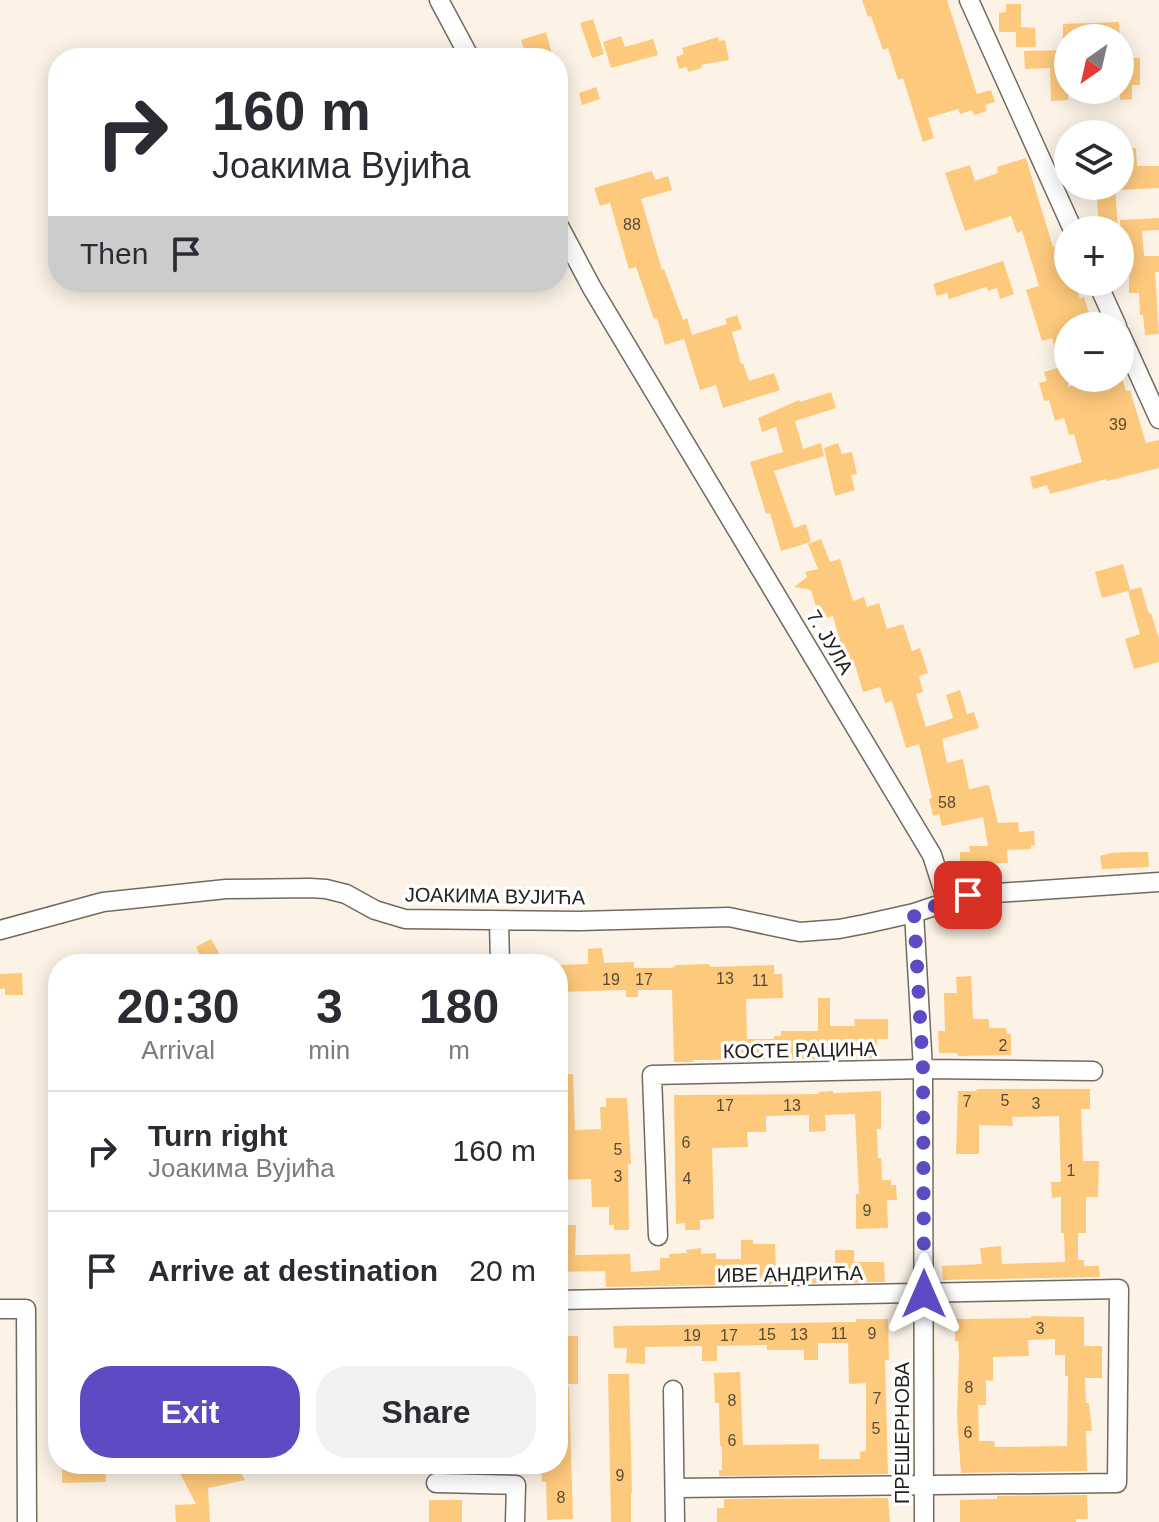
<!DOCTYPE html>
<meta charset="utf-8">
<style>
:root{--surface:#fff;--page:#f2f2f3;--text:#2b2b33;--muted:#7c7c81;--line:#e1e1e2;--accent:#5e4ac2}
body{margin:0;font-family:Arial,sans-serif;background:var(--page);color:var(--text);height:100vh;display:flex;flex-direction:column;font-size:30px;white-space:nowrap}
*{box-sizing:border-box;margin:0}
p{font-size:26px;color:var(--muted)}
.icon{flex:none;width:44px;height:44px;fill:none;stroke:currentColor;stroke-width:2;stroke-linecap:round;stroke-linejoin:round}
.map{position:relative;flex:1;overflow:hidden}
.drawer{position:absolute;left:48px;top:954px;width:520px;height:520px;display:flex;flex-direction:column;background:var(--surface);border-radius:32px;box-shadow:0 4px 20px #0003}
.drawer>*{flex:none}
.guide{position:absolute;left:48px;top:48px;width:520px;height:244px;border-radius:32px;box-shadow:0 4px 20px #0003;background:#fff;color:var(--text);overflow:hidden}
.needle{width:52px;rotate:214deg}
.tools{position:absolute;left:1054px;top:24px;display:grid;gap:16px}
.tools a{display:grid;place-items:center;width:80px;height:80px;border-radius:50%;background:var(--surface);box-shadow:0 4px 20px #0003;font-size:40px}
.pin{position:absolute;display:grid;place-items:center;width:68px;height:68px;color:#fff;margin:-34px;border-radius:16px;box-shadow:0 4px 12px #0006}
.me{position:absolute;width:88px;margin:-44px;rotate:0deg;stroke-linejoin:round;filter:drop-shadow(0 0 6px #0008)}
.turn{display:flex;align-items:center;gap:28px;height:168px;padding:0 32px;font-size:36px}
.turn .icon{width:104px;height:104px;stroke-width:2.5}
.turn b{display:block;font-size:56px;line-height:68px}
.then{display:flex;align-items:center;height:76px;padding:0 32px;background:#0003;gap:16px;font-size:30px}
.eta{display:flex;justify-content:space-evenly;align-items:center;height:136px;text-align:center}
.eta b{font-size:48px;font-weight:600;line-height:56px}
.primary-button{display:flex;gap:16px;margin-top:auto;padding:16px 32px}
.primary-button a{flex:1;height:92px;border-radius:32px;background:var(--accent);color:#fff;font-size:32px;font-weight:600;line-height:92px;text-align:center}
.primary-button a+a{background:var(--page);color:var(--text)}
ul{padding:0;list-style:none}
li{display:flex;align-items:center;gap:24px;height:120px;padding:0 32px;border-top:2px solid var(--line)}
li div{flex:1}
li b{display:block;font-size:30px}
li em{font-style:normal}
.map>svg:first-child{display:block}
.building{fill:#fdc97d;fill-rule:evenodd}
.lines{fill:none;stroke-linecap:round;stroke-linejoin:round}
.minor-casing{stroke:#736a5f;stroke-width:21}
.minor{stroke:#fff;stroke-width:18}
.route{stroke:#5e4ac2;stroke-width:14;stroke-dasharray:0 25.2}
.labels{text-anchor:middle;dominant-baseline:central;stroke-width:7;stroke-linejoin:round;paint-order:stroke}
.number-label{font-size:16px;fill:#5b4b35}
.street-label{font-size:20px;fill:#25211d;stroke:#fff}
</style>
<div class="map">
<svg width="1159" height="1522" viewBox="0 0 1159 1522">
<rect width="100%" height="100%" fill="#fcf3e6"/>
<path class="building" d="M862 0H947L977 94 991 90 995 102 985 105 987 111 974 115 972 110 960 114 958 109 928 118 934 138 923 142 903 78 898 80 888 48 883 50 871 16 868 17Z
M1006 4H1021V27L1035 28 1036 47H1016V32H999V13L1006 12Z
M593 19 604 54 592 58 580 23Z
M1119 22 1120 38H1063V24Z
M546 32 552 54 540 58H527L521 40Z
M621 36 625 47 653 39 658 55 611 68 603 42Z
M718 37 719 41 725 40 729 60 701 65 702 68 688 72 687 67 679 69 676 57 684 54 682 48Z
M1068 50V100L1051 101 1050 68 1025 69 1024 51Z
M1120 58H1140V85H1132V99L1120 100Z
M596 87 600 99 582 105 579 93Z
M1120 148H1136L1137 166H1159V188L1120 190Z
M1026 158 1053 247 1059 245 1068 275V282H1075L1080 299 1084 297 1093 326H1068V387L1098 378H1122L1126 391 1130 390 1146 443 1159 440V468L1107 481 1106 479 1050 494 1047 485 1033 489 1030 477 1082 462 1074 434 1069 435 1064 418 1055 421 1049 400 1044 401 1039 383 1047 381 1044 372 1060 367 1052 338 1042 341 1026 290 1039 286 1022 231 1017 233 1011 216 965 231 945 173 970 165 975 181 998 173 997 167Z
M652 171 655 180 668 176 672 190 641 199 662 270 664 269 683 320 687 318 692 335 727 324 725 319 737 315 742 329 732 332 741 364 743 363 749 381 774 373 780 390 723 408 716 385 700 390 684 339 665 345 657 318 654 319 636 267 629 269 610 203 600 206 594 188Z
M1096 186H1115L1118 230H1099Z
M1159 218V230L1142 231 1144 256H1159V272H1155L1159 334 1145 335 1143 315H1140L1139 293H1129V271L1120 272V220Z
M1003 261 1014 294 1000 299 997 288 988 291 986 287 949 299 947 293 937 296 933 284Z
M831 392 836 408 795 421 803 449 821 443 824 456 774 471 794 528 806 524 811 542 781 551 770 513 766 514 750 462 783 452 776 427 762 432 758 418 799 400 800 402Z
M838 443 842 454 852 452 857 474 851 475 855 490 835 496 824 448Z
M821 539 830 562 840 559 853 601 864 597 867 607 879 603 887 629 903 624 912 651 920 648 928 673 919 676 923 692 916 694 926 727 953 718 946 695 960 690 967 714 974 712 979 728 942 739 947 763 963 759 969 789 989 785 998 823 1018 822 1019 832 1034 831 1035 845H1031V849L1007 850 1008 863 960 865V852H970L969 846H988L983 817 942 826 939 814 933 816 929 799 932 798 919 744 906 748 892 701 885 703 880 687 863 692 855 665 852 666 844 643 841 644 833 616 820 620 811 590 794 587 807 577 805 572 818 569 808 544Z
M1123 564 1130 590 1141 587 1149 614 1151 613 1159 639V662L1134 669 1125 639 1140 634 1128 591 1102 598 1095 572Z
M1131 852H1148L1149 867 1102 869 1100 856 1110 853Z
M211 939 216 948 226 964H204L196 947Z
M602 948 604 963 634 962V968H672L676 965 708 964 711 967 774 965V974H782L783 998 746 999 747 1039H774V1036H781V1031H818V998H830V1026H855L854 1019H888V1039H877V1058L693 1060V1062H674L672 990H638V997H626V990L558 992V965L588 964V949Z
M22 973 23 995H5V988L0 989V974Z
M971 976 973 1019H989V1028H1006L1007 1034H1011V1055L958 1056 957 1053H939L938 1031H945L944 993H957L956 977Z
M558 1074H573L575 1130 601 1129 600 1107H606V1098H627L631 1164H628L629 1230H614V1225H609V1207H592L591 1179 558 1180Z
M977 1089H1090V1109H1081L1083 1161H1099L1098 1197H1086V1233H1078V1260H1084V1266H1099L1100 1277 943 1280 942 1266 982 1264 980 1248 1001 1246 1002 1264 1065 1262 1064 1233H1061V1197L1052 1198 1051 1182H1061L1059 1116 1012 1117 1013 1126 979 1125V1154H956L958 1091H976Z
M833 1091V1093H838L881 1091V1129H877L878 1158H881L882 1180H891V1185H896L897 1200H887L888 1228 856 1229V1194H859L855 1114 825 1115 826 1131 809 1132V1115L766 1116V1132H747L748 1147 712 1148 714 1219 700 1220V1230H685V1223L676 1224 674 1095 819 1094V1092Z
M558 1225H576L575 1255 630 1254 631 1272 660 1270V1258H669V1254L687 1253 686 1250 701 1248V1254L716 1253V1259H741V1240H753V1244H775L776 1269 835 1266V1250H854V1262H884L885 1282 606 1287 605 1271 558 1272Z
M1031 1316 1084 1317V1346H1102V1378H1085L1086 1403H1089L1092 1431H1086L1087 1471 961 1473 957 1417 959 1356 958 1341H955V1319L1031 1318ZM1055 1339V1355H1065V1376H1068L1067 1446 995 1447 994 1441H979L978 1405H986V1380L993 1381V1357L1029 1356 1028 1340Z
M856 1319H888L889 1360H885L888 1474 719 1476V1470H722V1446H720L719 1403H715L714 1373 740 1372 743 1445 819 1444V1459H860V1452L866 1451V1383L849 1384 848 1343H818V1360H804V1350H767V1345L717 1346V1361H702V1346L645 1347V1364L626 1363 627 1348H614L613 1326 856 1322Z
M558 1336H578V1384H558Z
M608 1374H629L632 1493H631V1522H611Z
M558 1387H569L573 1519 547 1520 546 1482H542L541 1464H558Z
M62 1464H105L106 1482 62 1483Z
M175 1464H236L245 1480 208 1488 210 1522H176L175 1505 196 1504Z
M1087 1495 1088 1519H1076V1522H960V1500L997 1499V1496Z
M888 1498 890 1522H717V1508H724V1499Z
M429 1500H462V1522H429Z"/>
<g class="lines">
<g class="minor-casing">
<path id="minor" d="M439 0 470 58
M969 0 1073 230
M558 224 592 288 932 855 947 902
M1097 282 1117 326
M1120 333 1159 419
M914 913 923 1069 924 1522
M499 921 500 964
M0 930 103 902 226 889 310 888 326 889 346 894 375 910 405 919 579 921 729 917 800 932 839 929 865 924 914 913 968 895 1159 882
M658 1236 652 1075 923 1069 1093 1071
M558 1300 1119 1289 1117 1483 675 1488
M0 1309H26L27 1522
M673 1390 675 1522
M436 1483 516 1485 515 1522"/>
</g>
<use href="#minor" class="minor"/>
</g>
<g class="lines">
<path class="route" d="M924 1294 923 1069 914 913 968 895"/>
</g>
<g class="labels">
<g class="number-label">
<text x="632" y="224">88</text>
<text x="1118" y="424">39</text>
<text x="947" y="802">58</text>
<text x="725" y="978">13</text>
<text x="611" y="979">19</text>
<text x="644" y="979">17</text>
<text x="760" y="980">11</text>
<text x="1003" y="1045">2</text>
<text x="1005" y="1100">5</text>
<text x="967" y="1101">7</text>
<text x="1036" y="1103">3</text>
<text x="725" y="1105">17</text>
<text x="792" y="1105">13</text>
<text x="686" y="1142">6</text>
<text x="618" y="1149">5</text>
<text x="1071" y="1170">1</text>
<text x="618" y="1176">3</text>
<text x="687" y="1178">4</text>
<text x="867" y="1210">9</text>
<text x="1040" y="1328">3</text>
<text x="839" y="1333">11</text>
<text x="872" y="1333">9</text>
<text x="767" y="1334">15</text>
<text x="799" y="1334">13</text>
<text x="692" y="1335">19</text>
<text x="729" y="1335">17</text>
<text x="969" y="1387">8</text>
<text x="877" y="1398">7</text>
<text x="732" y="1400">8</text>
<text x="876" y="1428">5</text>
<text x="968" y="1432">6</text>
<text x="732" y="1440">6</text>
<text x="620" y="1475">9</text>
<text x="561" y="1497">8</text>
</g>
<g class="street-label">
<text transform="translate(830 642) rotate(59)">7. ЈУЛА</text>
<text transform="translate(495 896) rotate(1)">ЈОАКИМА ВУЈИЋА</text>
<text transform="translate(800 1050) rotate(-1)">КОСТЕ РАЦИНА</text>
<text transform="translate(790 1274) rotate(-1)">ИВЕ АНДРИЋА</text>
<text transform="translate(902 1433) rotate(-90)">ПРЕШЕРНОВА</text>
</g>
</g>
</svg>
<div class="tools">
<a><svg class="needle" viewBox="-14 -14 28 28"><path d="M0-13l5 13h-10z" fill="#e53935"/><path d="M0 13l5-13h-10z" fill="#7c7c81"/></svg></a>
<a><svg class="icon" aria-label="layers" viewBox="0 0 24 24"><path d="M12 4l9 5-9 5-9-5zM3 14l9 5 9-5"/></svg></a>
<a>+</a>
<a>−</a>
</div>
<div class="pin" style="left:968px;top:895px;background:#d93025"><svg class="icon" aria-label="arrive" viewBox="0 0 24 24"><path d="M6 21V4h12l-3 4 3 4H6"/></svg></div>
<svg class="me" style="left:924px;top:1294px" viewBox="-20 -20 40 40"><path d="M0-17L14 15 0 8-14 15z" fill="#5e4ac2" stroke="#fff" stroke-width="4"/></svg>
<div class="guide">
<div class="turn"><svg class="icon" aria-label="right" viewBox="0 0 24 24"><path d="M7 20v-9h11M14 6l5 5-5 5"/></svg><div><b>160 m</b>Јоакима Вујића</div></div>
<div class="then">Then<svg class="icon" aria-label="arrive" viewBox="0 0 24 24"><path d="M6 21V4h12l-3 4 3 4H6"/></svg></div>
</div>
<section class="drawer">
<div class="eta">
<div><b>20:30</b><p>Arrival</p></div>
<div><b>3</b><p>min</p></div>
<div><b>180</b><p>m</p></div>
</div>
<ul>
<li><svg class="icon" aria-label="right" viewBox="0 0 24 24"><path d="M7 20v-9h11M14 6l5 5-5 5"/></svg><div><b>Turn right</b><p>Јоакима Вујића</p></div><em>160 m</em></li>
<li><svg class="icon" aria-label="arrive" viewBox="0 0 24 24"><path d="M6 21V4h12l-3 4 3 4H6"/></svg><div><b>Arrive at destination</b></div><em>20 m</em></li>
</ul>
<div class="primary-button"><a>Exit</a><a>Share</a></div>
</section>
</div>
